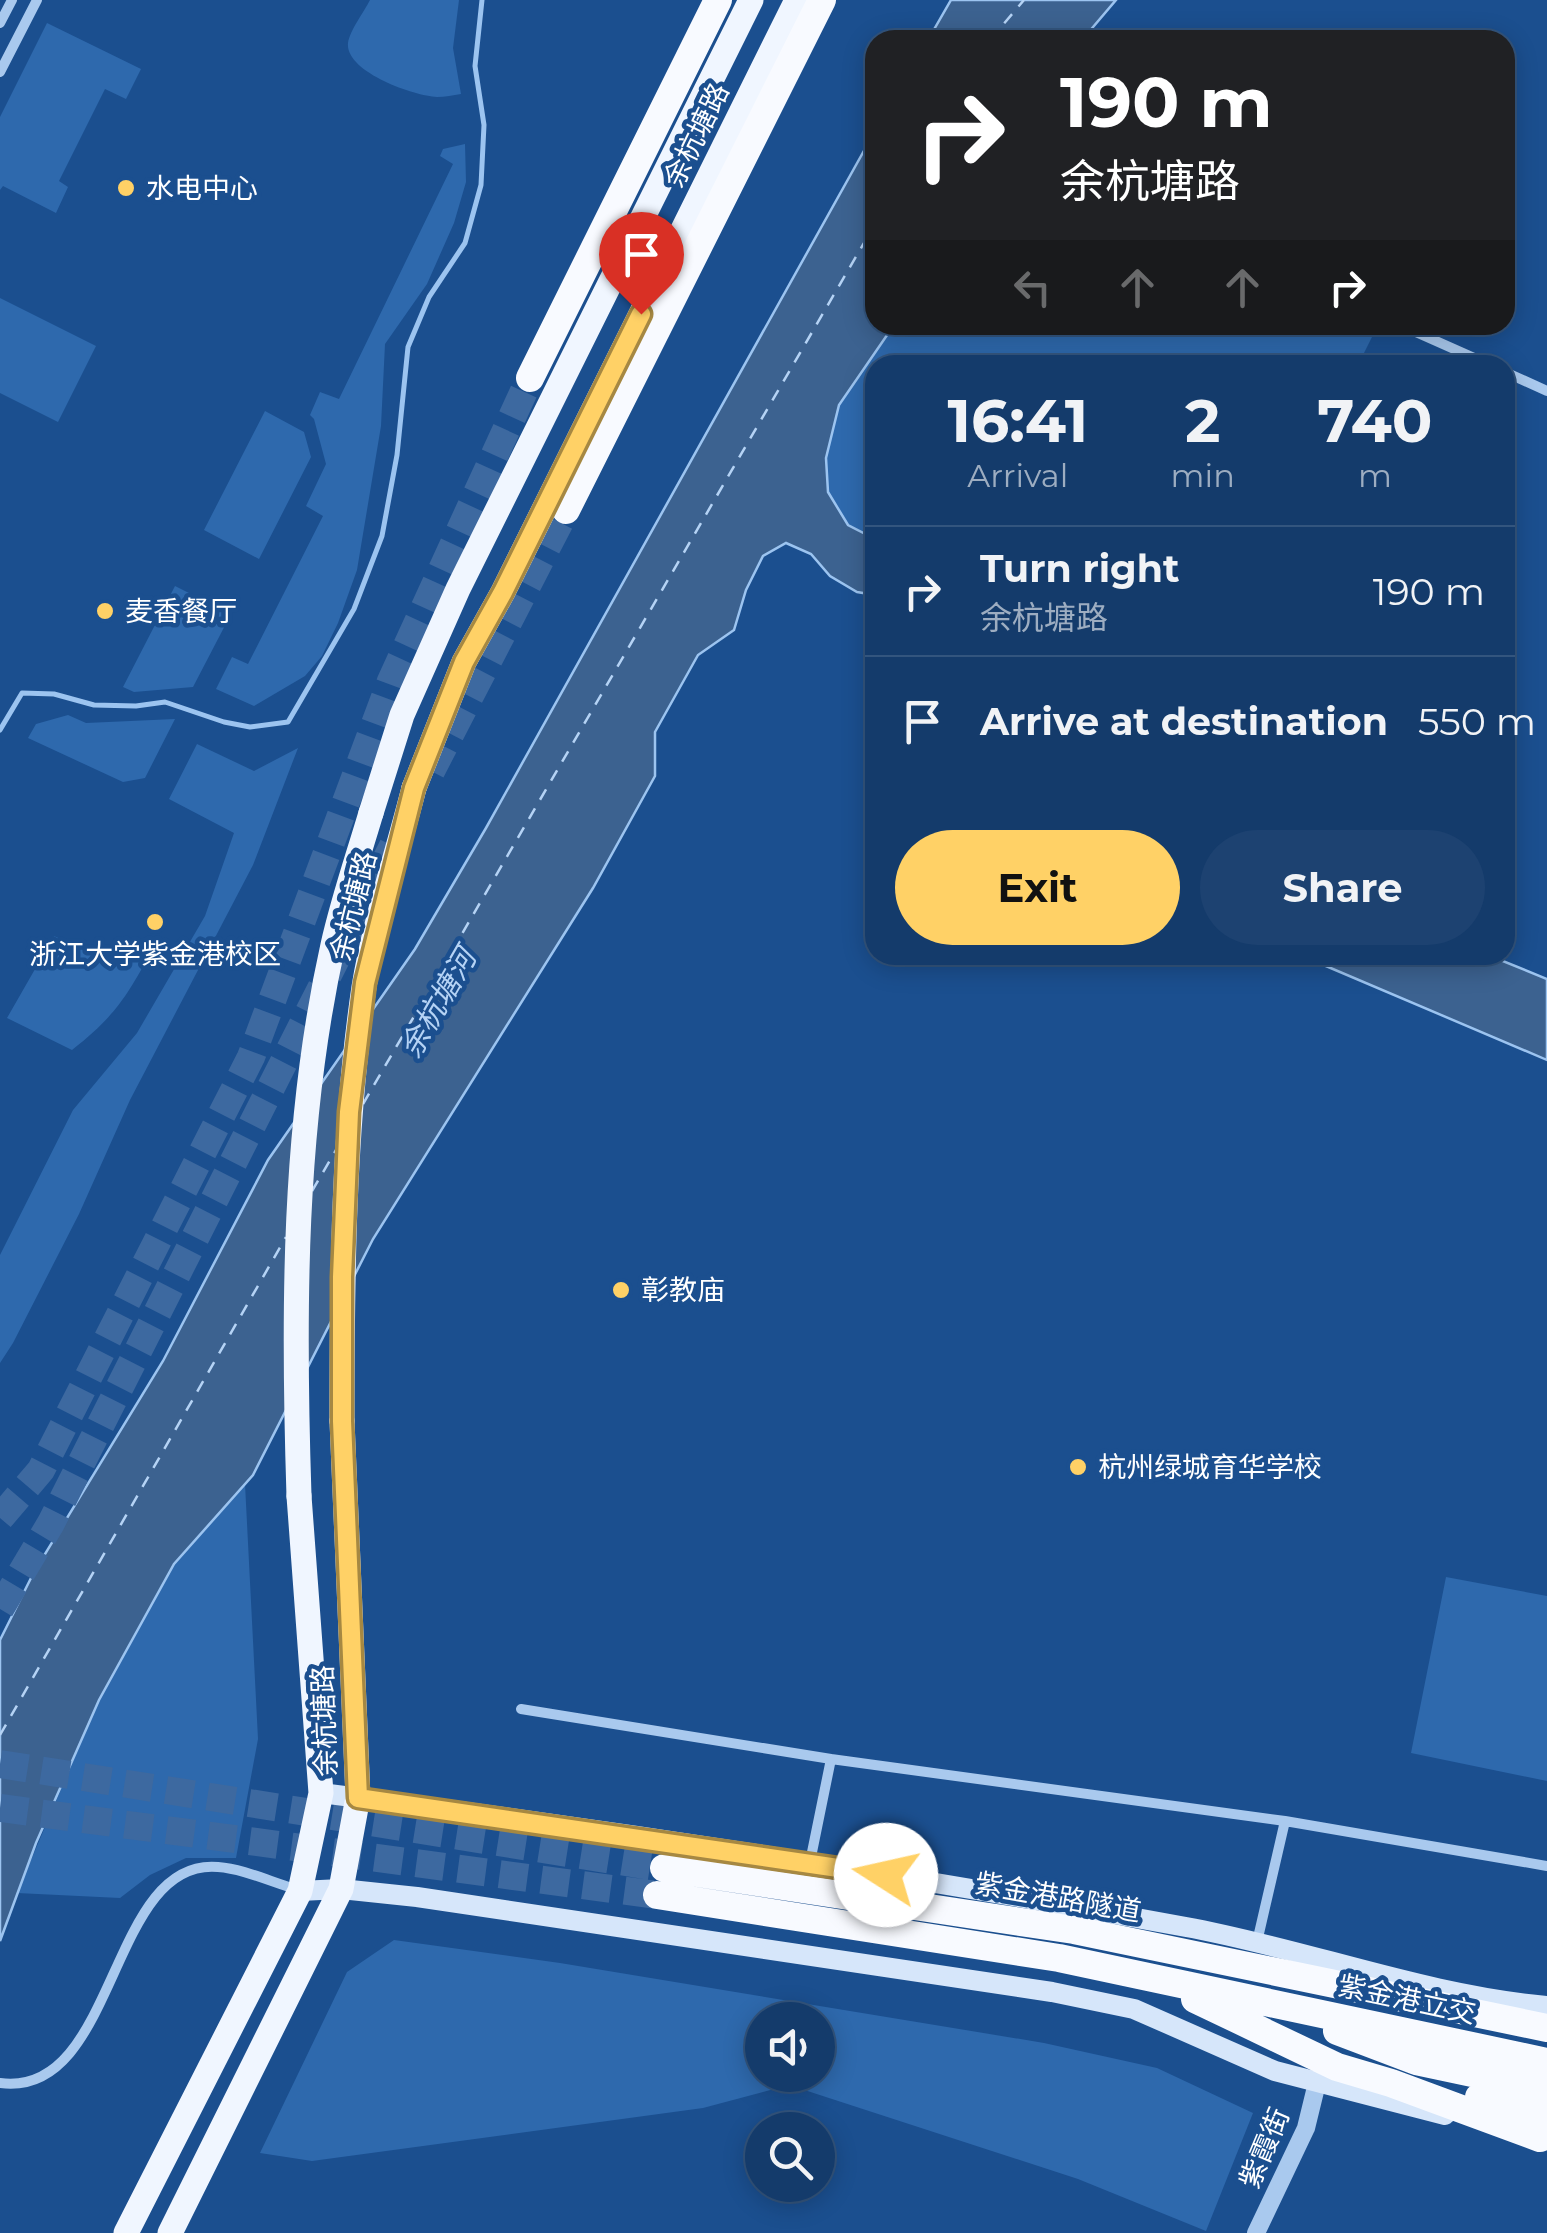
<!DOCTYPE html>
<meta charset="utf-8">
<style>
:root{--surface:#143b6b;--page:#1d4271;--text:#f1f3f6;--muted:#9dadc1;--line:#33557e;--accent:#ffd166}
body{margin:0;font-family:Montserrat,"Noto Sans SC",sans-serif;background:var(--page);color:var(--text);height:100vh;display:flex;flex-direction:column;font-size:38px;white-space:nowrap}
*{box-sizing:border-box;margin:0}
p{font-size:32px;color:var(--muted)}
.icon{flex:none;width:55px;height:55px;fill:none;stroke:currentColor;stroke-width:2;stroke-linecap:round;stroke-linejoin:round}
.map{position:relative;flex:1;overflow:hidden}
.panel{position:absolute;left:865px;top:355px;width:650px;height:610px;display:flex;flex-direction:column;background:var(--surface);border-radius:30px;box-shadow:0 5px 25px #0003,0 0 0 2px var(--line)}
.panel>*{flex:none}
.guide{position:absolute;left:865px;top:30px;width:650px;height:305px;border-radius:30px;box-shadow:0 5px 25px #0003,0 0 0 2px var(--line);background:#202124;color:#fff;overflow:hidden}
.fabs{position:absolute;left:745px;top:2002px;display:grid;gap:20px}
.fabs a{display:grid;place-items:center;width:90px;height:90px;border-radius:50%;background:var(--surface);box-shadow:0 5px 25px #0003,0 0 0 2px var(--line);font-size:50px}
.pin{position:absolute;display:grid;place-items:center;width:85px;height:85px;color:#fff;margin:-102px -42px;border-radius:50% 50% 50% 0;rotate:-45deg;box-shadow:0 0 10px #0007}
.pin .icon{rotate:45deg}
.me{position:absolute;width:110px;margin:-55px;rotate:280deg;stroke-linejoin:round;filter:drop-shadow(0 0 8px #0008)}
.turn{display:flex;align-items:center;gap:35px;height:210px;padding:0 30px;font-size:45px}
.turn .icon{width:130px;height:130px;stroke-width:2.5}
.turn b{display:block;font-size:70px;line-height:85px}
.lanes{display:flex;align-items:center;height:95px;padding:0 30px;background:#0003;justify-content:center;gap:50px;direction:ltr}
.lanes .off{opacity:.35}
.eta{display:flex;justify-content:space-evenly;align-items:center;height:170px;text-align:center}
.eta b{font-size:60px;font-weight:700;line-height:70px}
.primary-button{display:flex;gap:20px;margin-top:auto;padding:20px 30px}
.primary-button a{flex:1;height:115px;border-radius:60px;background:var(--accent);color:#111;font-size:40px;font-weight:700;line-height:115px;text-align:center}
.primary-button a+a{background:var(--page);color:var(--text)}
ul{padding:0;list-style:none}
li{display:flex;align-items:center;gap:30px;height:130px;padding:0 30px;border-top:2px solid var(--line)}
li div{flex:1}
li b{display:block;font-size:38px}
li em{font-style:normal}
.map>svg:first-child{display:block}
.green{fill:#2e69ad;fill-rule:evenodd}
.water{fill:#3c6290;stroke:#9cc4f0;stroke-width:2.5}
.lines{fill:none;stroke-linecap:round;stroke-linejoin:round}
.stream{stroke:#9cc4f0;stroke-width:5}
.ferry{stroke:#b5d3f5;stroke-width:2.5;stroke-dasharray:12 10;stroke-linecap:butt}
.trunk-tunnel{stroke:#3d69a0;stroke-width:28;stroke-dasharray:28 14;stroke-linecap:butt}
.minor{stroke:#a9c9ee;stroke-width:10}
.tertiary{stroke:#a9c9ee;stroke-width:18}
.secondary{stroke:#d6e6fa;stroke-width:20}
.primary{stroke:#f0f6ff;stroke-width:25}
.trunk{stroke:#f8faff;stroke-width:28}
.primary-bridge{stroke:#f0f6ff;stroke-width:25}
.route-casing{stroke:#a68842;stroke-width:25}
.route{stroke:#ffd166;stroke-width:18}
.poi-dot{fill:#ffd166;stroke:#1b4f8f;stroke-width:4}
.labels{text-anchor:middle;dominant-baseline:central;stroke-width:9;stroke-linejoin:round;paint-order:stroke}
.street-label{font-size:28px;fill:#fff;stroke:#1b4f8f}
.poi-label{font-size:28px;fill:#fff;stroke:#1b4f8f;text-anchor:start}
.water-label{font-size:30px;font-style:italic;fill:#b5d3f5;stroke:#1b4f8f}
</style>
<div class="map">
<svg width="1547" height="2233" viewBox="0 0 1547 2233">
<rect width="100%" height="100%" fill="#1b4f8f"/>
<path class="green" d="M370 0H459L453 48 461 94C453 95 445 97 437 97 414 96 345 72 348 43 350 30 364 12 370 0Z
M47 23 141 69 126 99 105 89 59 181 68 187 56 213 3 186 0 190V117Z
M465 144 466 182 454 223 427 284 385 344 381 426 357 570 338 623 322 656 305 676 254 706 216 689 232 657 248 664 323 516 306 506 326 464 314 419 310 415 320 392 339 399 453 164 440 156 443 149Z
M0 298 96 346 58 422 0 393Z
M875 325H1378L1358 365H875V559L789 456Z
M265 411 304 432 311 457 259 559 204 530Z
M175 586 231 614 193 687 134 692 123 687Z
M68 715 86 723 175 719 145 778 123 782 28 738 36 724Z
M197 744 254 771 298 748 253 865 130 1100 79 1214 13 1343 0 1363V1255L73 1110 137 1033 205 916 234 833 169 799Z
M54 936 113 963 125 941 151 952C126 998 114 1017 72 1050L7 1018Z
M245 1484 258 1739 236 1858H186L150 1875 120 1898 17 1893 99 1700 174 1564Z
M1446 1577 1547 1596V1781L1411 1753Z
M394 1940 560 1963 1044 2043 1157 2068 1253 2113 1206 2231 1078 2179 789 2085 703 2108 312 2161 260 2153 347 1972ZM762 2020H818V2075H762Z"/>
<path class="water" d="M951 0H1116L1082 40H928Z
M875 131V325H894L839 405 826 458 828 492 848 525 875 539V595L857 592 830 576 811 554 786 543 763 556 746 590 734 630 698 655 655 732V776L593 888 373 1239 253 1475 174 1564 99 1700 36 1843 0 1941V1640L34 1572 163 1361 268 1160 415 949 486 828Z
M1300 955H1488L1547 979V1060Z"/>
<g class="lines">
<path class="stream" d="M0 730 22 693 54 694 94 705 136 706 165 702 224 722 250 727 288 722 354 609 382 536 397 455 408 347 429 297 465 243 481 185 484 125 475 66 482 0"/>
<path class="ferry" d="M990 40 1024 0
M363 1104 875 224
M312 1191 336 1150
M0 1735 286 1237"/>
<path class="trunk-tunnel" d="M431 771 566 510
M0 1518 41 1470 251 1057 391 681 530 378
M0 1609 51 1523 393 846
M0 1764 664 1868
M0 1808 657 1895"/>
<path class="minor" d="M0 23 12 0
M0 72 37 0
M1400 325 1490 365
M1505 372 1547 391
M521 1709 831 1759 1285 1821 1547 1866
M810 1862 831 1759
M1257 1942 1285 1821
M0 2083C118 2099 108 1857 218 1867 245 1869 273 1883 299 1890"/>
<path class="tertiary" d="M1256 2233 1306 2128 1317 2083"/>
<path class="secondary" d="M321 1793C610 1829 899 1874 1186 1927 1307 1949 1424 1995 1547 2006
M300 1891 341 1889 417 1897 1052 1992 1134 2009 1275 2071 1445 2115"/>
<path class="primary" d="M414 788 464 662 503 592 797 0
M371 813 402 715 458 589 751 0
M126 2233 300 1891 321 1793 299 1496
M170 2233 341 1889 358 1797 342 1421"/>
<path class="trunk" d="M530 378 718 0
M566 510 822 0
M664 1868 1074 1930 1547 2028
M657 1895 1059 1958 1547 2062
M1195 1999 1337 2067 1391 2083 1540 2138
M1337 2031 1416 2061 1547 2089
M1479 2097 1547 2115"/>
<path class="primary-bridge" d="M342 1421C342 1276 343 1131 364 987 374 924 398 851 414 788
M299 1496C293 1313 293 1124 333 945 343 900 358 857 371 813"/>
</g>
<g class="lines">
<g class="route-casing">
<path id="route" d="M641 314 503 592 464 662 414 788 365 983 349 1112 342 1277V1421L358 1798 886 1875"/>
</g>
<use href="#route" class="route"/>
</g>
<g class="poi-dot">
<circle cx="126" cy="188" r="10"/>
<circle cx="105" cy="611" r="10"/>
<circle cx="155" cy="922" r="10"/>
<circle cx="621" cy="1290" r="10"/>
<circle cx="1078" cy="1467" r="10"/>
</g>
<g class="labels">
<g class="street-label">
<text transform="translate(696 135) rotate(-64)">余杭塘路</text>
<text transform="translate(353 906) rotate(-76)">余杭塘路</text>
<text transform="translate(324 1721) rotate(-92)">余杭塘路</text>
<text transform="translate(1058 1897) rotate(10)">紫金港路隧道</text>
<text transform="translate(1407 1999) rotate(12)">紫金港立交</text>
<text transform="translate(1264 2148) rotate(-67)">紫霞街</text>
</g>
<g class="poi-label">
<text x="146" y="188">水电中心</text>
<text x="125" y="611">麦香餐厅</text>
<text x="155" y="954" text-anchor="middle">浙江大学紫金港校区</text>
<text x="641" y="1290">彰教庙</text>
<text x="1098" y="1467">杭州绿城育华学校</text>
</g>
<g class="water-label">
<text transform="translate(438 1003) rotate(-60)">余杭塘河</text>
</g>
</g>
</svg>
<div class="fabs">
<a><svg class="icon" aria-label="sound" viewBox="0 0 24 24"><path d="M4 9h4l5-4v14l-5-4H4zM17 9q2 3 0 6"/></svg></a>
<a><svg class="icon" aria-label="search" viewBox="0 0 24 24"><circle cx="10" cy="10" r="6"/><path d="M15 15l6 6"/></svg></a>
</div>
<div class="pin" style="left:641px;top:314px;background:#d93025"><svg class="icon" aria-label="arrive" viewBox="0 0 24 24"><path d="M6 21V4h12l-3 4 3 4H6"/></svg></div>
<svg class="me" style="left:886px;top:1875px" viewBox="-20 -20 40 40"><circle r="19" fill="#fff"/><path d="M0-13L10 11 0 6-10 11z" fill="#ffd166"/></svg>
<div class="guide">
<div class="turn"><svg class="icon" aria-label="right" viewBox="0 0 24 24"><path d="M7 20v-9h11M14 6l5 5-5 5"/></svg><div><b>190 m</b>余杭塘路</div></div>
<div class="lanes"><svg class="icon off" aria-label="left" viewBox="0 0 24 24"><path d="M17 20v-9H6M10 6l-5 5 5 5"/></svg><svg class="icon off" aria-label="ahead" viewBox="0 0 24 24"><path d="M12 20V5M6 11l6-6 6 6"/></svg><svg class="icon off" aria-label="ahead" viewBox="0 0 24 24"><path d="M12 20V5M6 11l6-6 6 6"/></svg><svg class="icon" aria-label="right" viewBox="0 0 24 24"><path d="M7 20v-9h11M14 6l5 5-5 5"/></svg></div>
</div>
<section class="panel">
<div class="eta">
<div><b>16:41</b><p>Arrival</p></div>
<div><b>2</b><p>min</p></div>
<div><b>740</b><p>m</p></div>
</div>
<ul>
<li><svg class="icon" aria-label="right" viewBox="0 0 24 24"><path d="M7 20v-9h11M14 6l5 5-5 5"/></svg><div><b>Turn right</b><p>余杭塘路</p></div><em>190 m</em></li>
<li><svg class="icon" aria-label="arrive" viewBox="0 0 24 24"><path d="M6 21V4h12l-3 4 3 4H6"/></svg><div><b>Arrive at destination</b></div><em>550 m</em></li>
</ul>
<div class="primary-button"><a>Exit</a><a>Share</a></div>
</section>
</div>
